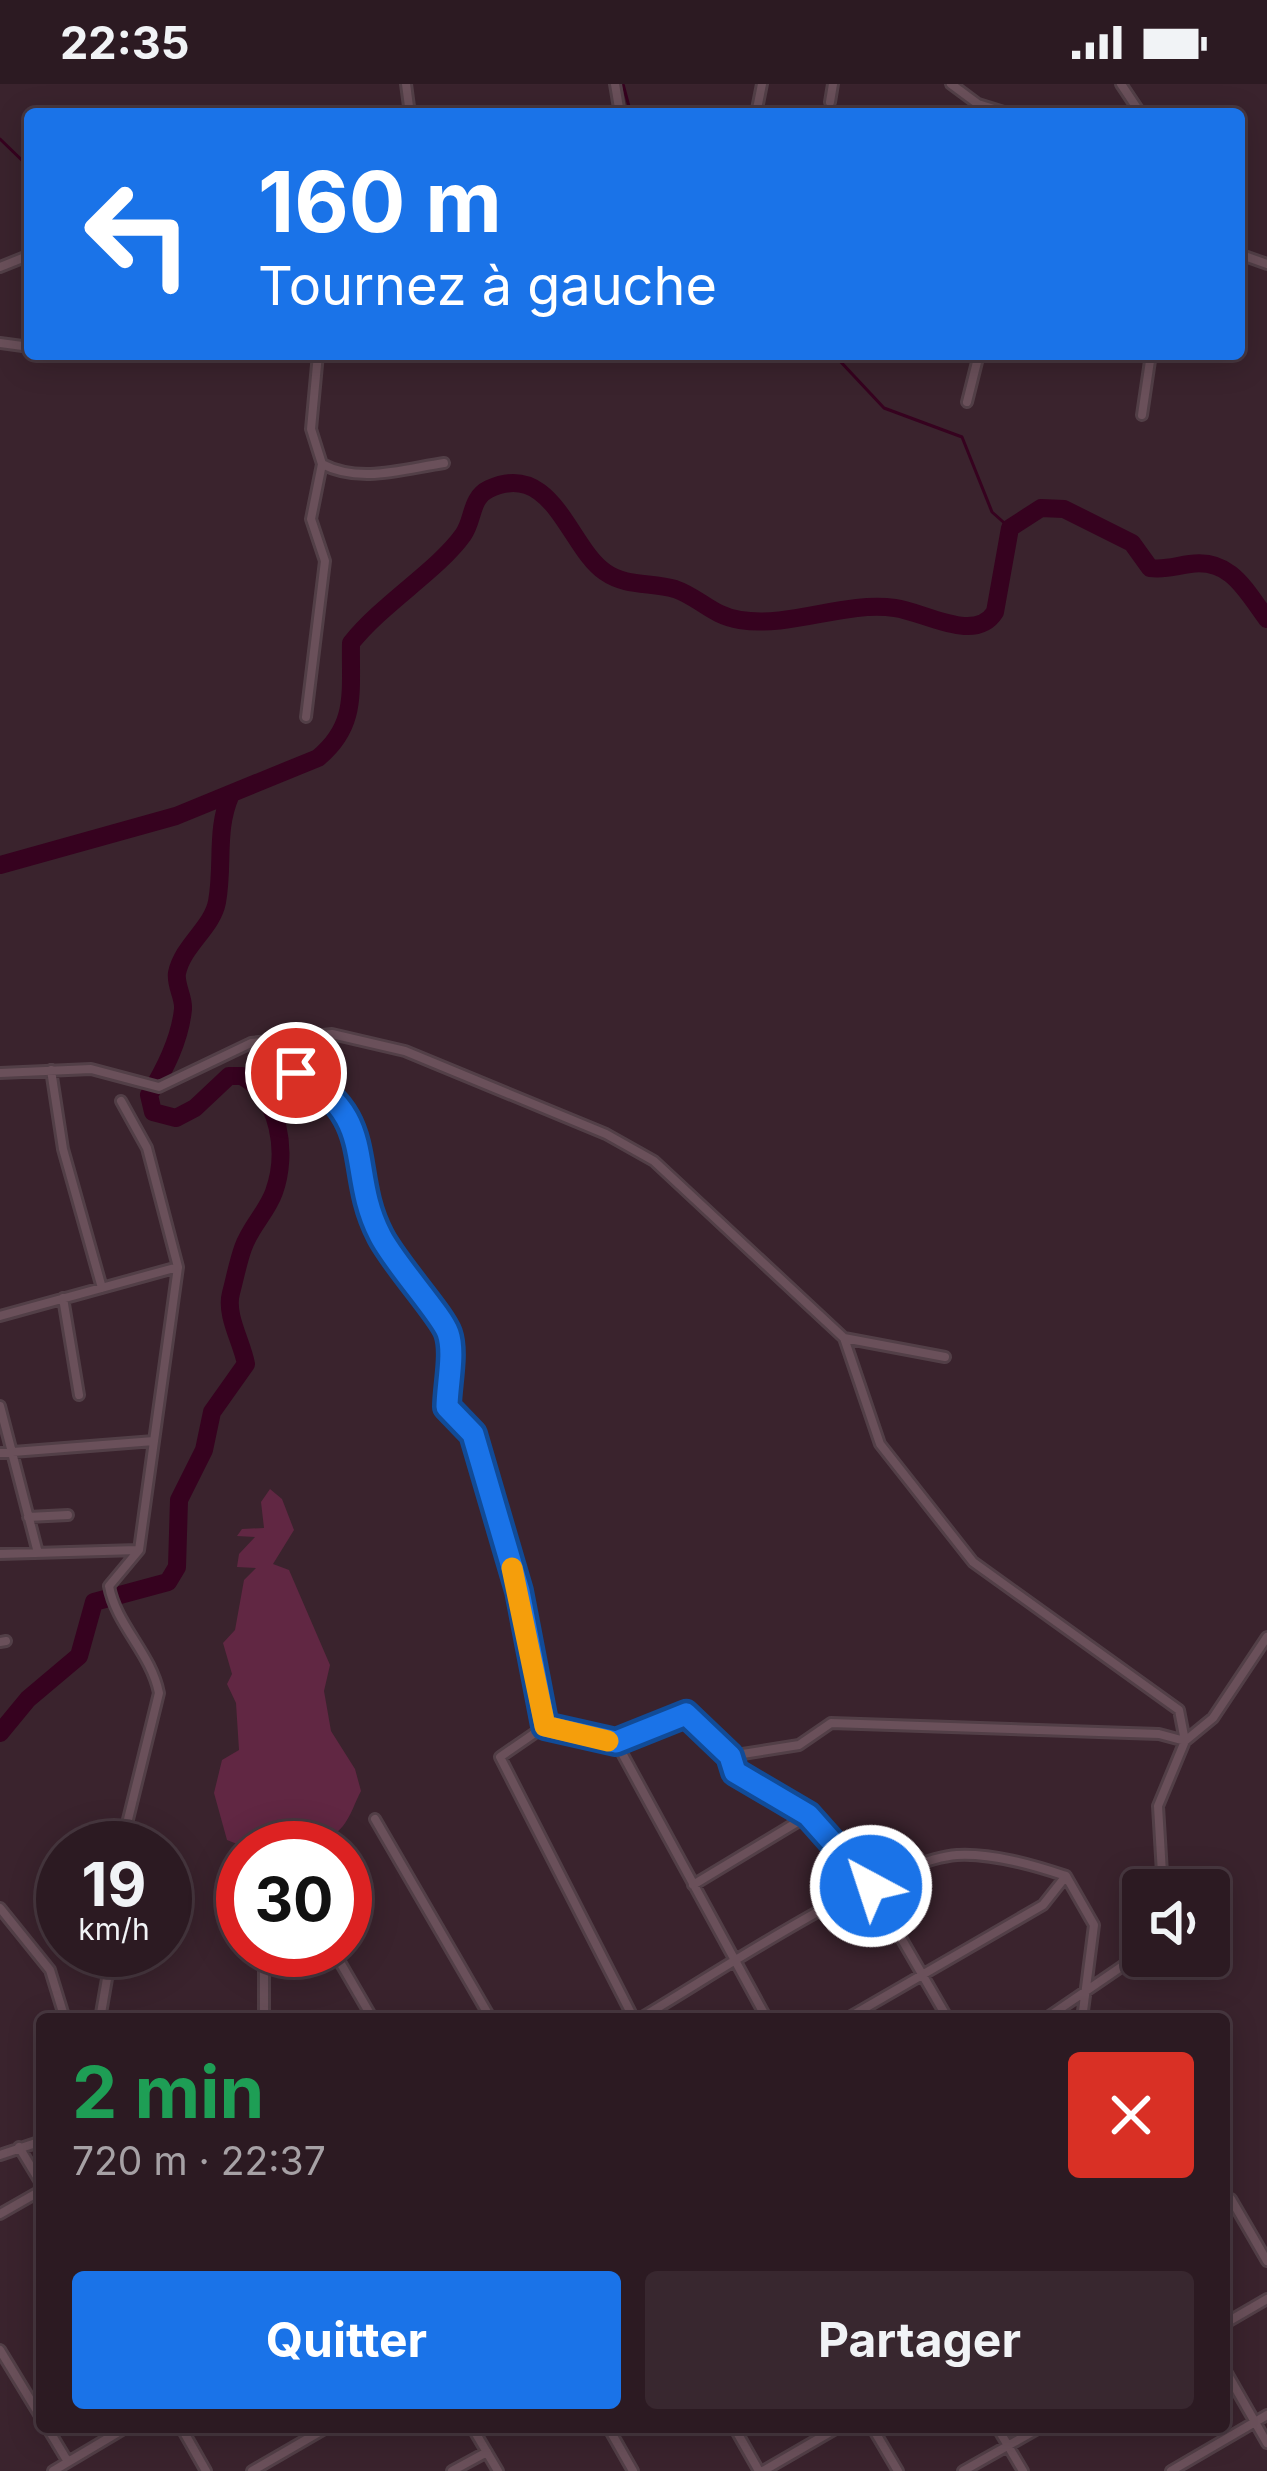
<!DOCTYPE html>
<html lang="fr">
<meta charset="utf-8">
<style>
:root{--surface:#2c1a22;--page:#38272f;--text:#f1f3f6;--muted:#a6a1a5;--line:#483840;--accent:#1a73e8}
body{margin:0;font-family:Inter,sans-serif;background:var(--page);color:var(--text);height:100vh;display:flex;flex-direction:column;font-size:45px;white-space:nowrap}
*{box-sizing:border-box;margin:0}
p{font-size:39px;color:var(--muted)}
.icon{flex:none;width:66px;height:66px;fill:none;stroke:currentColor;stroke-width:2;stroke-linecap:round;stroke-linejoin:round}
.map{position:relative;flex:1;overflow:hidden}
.sheet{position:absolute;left:36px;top:1929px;width:1194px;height:420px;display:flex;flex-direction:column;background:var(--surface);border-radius:12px;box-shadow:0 6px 30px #0003,0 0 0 3px var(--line)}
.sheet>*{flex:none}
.top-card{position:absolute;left:24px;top:24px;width:1221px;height:252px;border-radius:12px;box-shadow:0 6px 30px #0003,0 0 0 3px var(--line);background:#1a73e8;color:#fff;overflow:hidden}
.tools{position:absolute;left:1122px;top:1785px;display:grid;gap:24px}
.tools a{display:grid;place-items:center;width:108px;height:108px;border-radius:12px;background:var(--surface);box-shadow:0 6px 30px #0003,0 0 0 3px var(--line);font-size:60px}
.speed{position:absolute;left:36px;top:1737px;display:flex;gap:24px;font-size:60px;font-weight:700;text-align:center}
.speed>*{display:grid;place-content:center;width:156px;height:156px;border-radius:50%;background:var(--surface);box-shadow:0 6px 30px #0003,0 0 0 3px var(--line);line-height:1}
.speed small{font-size:30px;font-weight:400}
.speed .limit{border:18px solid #d22;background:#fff;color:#111}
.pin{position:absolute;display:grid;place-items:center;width:102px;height:102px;color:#fff;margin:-51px;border:6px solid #fff;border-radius:50%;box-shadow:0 3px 12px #0007}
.me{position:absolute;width:132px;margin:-66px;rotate:320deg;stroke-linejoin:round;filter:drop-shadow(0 0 9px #0008)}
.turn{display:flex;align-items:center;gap:42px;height:252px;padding:0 36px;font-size:54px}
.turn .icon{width:156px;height:156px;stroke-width:2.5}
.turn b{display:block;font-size:84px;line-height:102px}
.round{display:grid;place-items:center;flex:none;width:126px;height:126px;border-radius:12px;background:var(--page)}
.head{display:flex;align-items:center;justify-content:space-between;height:204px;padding:0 36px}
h1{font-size:72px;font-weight:700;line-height:90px;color:#1e9e55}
.action{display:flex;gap:24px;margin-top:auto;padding:24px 36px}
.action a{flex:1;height:138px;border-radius:12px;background:var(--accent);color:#fff;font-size:48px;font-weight:700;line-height:138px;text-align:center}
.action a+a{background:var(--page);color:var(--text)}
.status{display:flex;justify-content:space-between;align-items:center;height:84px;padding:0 60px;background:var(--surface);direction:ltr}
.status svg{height:33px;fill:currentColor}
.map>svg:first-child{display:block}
.green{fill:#612743}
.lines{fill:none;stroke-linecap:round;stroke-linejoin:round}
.stream{stroke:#36021f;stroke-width:3}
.river{stroke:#36021f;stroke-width:18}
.street-casing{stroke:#523f47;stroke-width:14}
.street{stroke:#6a505a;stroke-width:8}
.route-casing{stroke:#114b97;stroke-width:30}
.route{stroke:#1a73e8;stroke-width:21}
.slow{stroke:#f59e0b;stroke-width:21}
</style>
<div class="status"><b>22:35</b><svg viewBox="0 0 49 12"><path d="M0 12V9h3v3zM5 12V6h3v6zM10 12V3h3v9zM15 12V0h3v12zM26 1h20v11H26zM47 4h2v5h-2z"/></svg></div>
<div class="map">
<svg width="1267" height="2387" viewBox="0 0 1267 2387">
<rect width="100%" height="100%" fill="#3a232d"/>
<path class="green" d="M270 1405 282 1415 294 1446 273 1480 289 1486 330 1581 324 1607 331 1647 355 1685 361 1707C355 1718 351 1732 343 1742 318 1773 256 1769 227 1756L214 1709 222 1676 239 1666 236 1619 227 1600 232 1590 223 1559 235 1546 244 1496 256 1484 237 1483 239 1470 255 1453 237 1452 242 1445 264 1444 261 1418Z"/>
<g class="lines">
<path class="stream" d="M623 0 631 30
M0 55 30 84
M813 270 839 276 884 324 962 353 992 428 1010 444"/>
<path class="river" d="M0 781 176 732 318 674C358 641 350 607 351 559 383 519 438 486 463 451 474 436 470 414 489 405 553 375 569 464 605 488 626 503 651 498 675 505 699 513 712 532 740 536 792 544 843 517 895 524 925 528 975 560 995 528L1010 444 1041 424 1064 425 1132 459 1150 484C1166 486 1175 482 1190 480 1231 474 1246 507 1267 535
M0 1649 28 1615 79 1572 94 1518 168 1498 177 1483 179 1416 204 1366 212 1328 246 1280C242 1258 225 1231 231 1209 235 1194 238 1178 243 1164 250 1143 267 1128 274 1108 288 1069 280 1013 242 992H229L195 1024 176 1034 153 1028 149 1011C165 985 180 956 183 925 184 913 175 901 177 889 183 861 212 844 217 818 224 779 215 746 231 710
M309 1761 310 1764"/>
<g class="street-casing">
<path id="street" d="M406 0 410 30
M615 0 620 30
M951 0 978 20 1010 30
M1121 0 1141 30
M830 18 833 0
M756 30 762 0
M1239 93V135
M1239 170 1267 180
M0 183 30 171
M0 259 30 263
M318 270 311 345 322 380C360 400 404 385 444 379
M967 318 979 270
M1142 331 1151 270
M306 633 325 477 311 435 322 380
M51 986 63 1065 102 1204
M0 989 91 985 159 1003 251 959 332 950
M121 1017 147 1064 178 1183 139 1466 109 1502C116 1541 151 1569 159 1609L121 1764
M63 1214 79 1311
M0 1232 178 1183
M844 1254 945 1273
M0 1322 38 1469
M0 1369 154 1357
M28 1433 68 1431
M0 1470 138 1466
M0 1558 6 1557
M545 1642 500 1673 634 1935
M616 1658 686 1630 730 1672 799 1661 831 1639 1159 1650 1185 1657 1213 1634 1267 1553
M730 1672 735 1688 809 1731 827 1750 871 1802 948 1935
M375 1735 491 1935
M693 1801 809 1731
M0 1824 50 1886 65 1935
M333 1866 373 1935
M264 1881V1935
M100 1935 112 1866
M639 1935C711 1893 882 1777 957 1771 992 1769 1033 1781 1066 1792L1094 1841 1082 1935
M767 1935 616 1658 545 1642 519 1507 474 1350 447 1323C447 1302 455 1269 448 1249 441 1226 394 1180 379 1152 346 1085 380 1033 296 989L332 950 405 967 606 1050 654 1077 844 1254 880 1360 973 1478 1179 1626 1185 1657 1158 1722 1163 1806
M846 1935 1043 1821 1066 1792
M1045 1935 1143 1868
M19 2063 42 2101
M0 2071 42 2057
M1231 2115 1267 2177
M0 2130 42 2106
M1224 2240 1267 2215
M0 2266 42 2335
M1224 2284 1267 2359
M47 2343 68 2378
M181 2343 206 2387
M472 2343 498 2387
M608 2343 633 2387
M734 2343 759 2387
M872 2343 898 2387
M997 2343 1023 2387
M53 2387 127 2343
M252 2387 328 2343
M452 2387 487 2368
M763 2387 839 2343
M963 2387 1041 2343
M1171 2387 1267 2331"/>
</g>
<use href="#street" class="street"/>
</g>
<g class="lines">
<g class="route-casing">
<path id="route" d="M296 989C380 1033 346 1085 380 1151 393 1178 442 1231 448 1249 455 1269 447 1302 447 1323L473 1350 519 1507 545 1642 616 1658 686 1630 730 1672 735 1688 808 1731 871 1802"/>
</g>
<use href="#route" class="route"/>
<path class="slow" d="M512 1484 545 1642 608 1657"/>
</g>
</svg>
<div class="tools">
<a><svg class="icon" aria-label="sound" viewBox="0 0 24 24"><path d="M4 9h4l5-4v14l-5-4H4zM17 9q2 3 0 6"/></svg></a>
</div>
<div class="speed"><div>19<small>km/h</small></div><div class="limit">30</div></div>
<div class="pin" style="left:296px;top:989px;background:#d93025"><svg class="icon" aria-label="arrive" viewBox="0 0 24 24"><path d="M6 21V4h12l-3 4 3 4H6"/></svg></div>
<svg class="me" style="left:871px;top:1802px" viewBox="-20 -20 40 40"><circle r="17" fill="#1a73e8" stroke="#fff" stroke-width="3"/><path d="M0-11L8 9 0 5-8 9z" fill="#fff"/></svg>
<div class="top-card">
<div class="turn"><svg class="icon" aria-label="left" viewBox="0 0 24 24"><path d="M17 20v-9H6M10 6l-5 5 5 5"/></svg><div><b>160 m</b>Tournez à gauche</div></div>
</div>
<section class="sheet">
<div class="head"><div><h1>2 min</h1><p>720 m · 22:37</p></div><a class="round" style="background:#d93025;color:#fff"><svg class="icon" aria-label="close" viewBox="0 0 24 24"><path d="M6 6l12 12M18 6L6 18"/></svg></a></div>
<div class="action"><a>Quitter</a><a>Partager</a></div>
</section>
</div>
